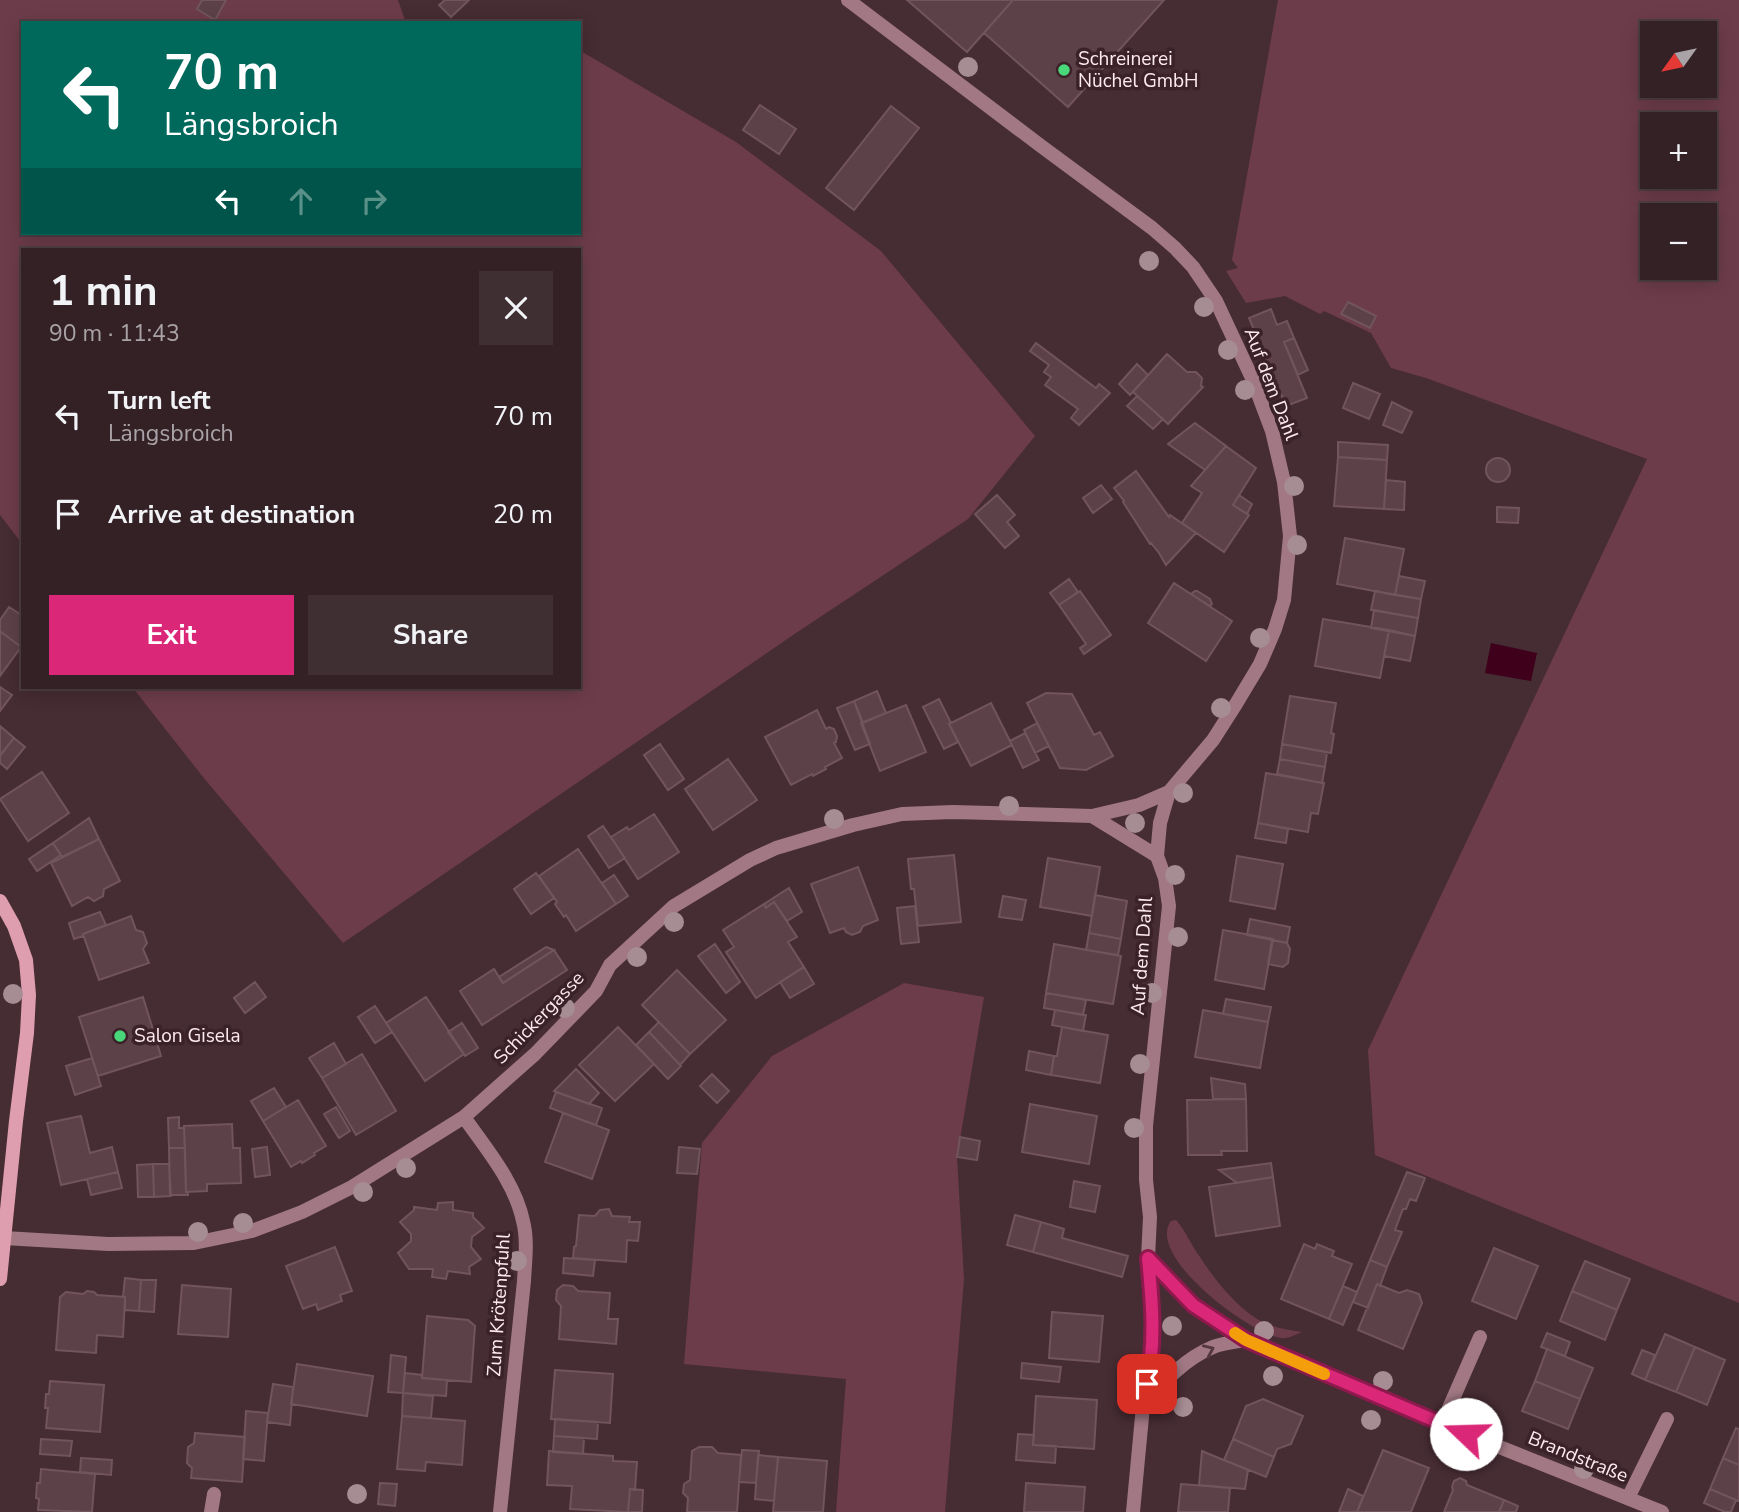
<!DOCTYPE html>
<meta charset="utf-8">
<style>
:root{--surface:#342126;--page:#3f2e32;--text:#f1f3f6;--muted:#a9a3a7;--line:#4e3e43;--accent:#db2777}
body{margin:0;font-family:"Nunito Sans",sans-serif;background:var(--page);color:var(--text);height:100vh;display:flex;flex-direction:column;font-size:26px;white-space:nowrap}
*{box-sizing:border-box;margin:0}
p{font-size:23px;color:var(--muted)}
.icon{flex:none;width:38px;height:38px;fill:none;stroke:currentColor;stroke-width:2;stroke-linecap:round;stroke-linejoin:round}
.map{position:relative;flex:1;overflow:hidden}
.sheet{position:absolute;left:21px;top:248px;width:560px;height:441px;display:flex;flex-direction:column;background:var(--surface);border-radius:0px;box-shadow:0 4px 18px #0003,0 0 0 2px var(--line)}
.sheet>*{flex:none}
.banner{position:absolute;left:21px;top:21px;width:560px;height:214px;border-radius:0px;box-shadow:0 4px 18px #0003,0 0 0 2px var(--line);background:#00695c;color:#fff;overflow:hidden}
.needle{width:46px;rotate:237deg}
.fabs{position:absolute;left:1640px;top:21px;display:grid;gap:14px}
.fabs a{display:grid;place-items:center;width:77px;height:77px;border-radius:0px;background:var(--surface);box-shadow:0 4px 18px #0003,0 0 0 2px var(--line);font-size:35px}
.pin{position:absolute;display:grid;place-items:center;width:60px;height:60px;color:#fff;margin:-30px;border-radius:14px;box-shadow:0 4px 10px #0006}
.me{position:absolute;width:77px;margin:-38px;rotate:291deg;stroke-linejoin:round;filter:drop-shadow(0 0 5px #0008)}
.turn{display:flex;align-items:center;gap:24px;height:147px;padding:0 28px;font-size:32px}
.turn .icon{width:91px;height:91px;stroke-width:2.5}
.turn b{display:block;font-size:49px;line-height:60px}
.lanes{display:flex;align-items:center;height:66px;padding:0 28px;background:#0003;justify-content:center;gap:35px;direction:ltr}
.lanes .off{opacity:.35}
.round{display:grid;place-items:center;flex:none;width:74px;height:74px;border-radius:0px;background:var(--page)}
.overview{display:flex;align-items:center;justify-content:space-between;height:119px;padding:0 28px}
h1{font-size:42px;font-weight:700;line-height:52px}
.primary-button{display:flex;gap:14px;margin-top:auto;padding:14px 28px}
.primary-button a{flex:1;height:80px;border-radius:0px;background:var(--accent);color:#fff;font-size:28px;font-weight:700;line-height:80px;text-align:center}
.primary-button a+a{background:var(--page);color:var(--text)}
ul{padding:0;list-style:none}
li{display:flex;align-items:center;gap:21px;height:98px;padding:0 28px}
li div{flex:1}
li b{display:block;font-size:26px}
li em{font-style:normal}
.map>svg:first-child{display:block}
.green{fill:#6d3c4b;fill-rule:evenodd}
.water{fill:#3f001c}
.building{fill:#5d4149;stroke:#71545c;stroke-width:2}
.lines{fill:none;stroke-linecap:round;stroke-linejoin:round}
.lane{stroke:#a17883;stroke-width:14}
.street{stroke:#a17883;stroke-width:14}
.secondary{stroke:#df9eb0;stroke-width:14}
.tree{fill:#a68c93}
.oneway{stroke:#543840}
.route-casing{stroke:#8e194d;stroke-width:18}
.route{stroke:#db2777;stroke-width:12}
.slow{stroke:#f59e0b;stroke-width:12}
.poi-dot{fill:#48d779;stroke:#3b2229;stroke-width:2.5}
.labels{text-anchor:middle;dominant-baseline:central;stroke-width:7;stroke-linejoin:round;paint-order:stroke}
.poi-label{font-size:19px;fill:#fdebef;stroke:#3b2229;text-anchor:start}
.street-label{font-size:19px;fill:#fdebef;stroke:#3b2229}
</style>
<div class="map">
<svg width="1739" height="1512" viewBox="0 0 1739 1512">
<rect width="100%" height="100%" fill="#462c33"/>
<path class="green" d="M0 0H398L406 23H23V233H579V50L736 142 881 251 1035 436 968 519 799 631 343 943 203 777 133 688H579V250H23V545L0 515Z
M1278 0H1739V1303L1375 1155 1368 1050 1647 459 1426 378 1391 368 1371 333 1324 311 1320 314 1285 296 1246 303 1226 271 1238 268 1232 260ZM1652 33H1704V86H1652ZM1652 124H1704V177H1652ZM1652 215H1704V268H1652Z
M904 983 984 997 957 1157 964 1279 945 1512H836L846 1379 684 1364 702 1143 772 1056Z
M1176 1220C1186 1231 1191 1245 1200 1257 1214 1279 1240 1312 1265 1323 1277 1328 1289 1330 1302 1332 1295 1335 1288 1339 1281 1338 1250 1334 1145 1256 1171 1221Z"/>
<path class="water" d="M1491 643 1537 653 1531 681 1485 673Z"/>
<path class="building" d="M202 0H226L215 20 197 9Z
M445 0H469L451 17 439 5Z
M907 0H1013L967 52Z
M1013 0H1164L1068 107 984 33Z
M760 105 796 129 779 154 743 130Z
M891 106 919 128 854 210 826 188Z
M1348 302 1376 316 1370 328 1341 314Z
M1271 309 1277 325 1287 321 1294 338 1284 342 1307 398 1286 406 1249 318Z
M1294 338 1308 370 1298 375 1284 342Z
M1036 343 1096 388 1099 384 1110 393 1079 425 1071 418 1078 409 1045 385 1051 377 1044 372 1049 365 1030 351Z
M1167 354 1187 372H1196L1202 378 1201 386 1203 387 1168 424 1133 392Z
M1137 364 1148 375 1130 395 1119 384Z
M1353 383 1380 394 1369 419 1343 408Z
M1137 396 1163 419 1153 429 1127 406Z
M1392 402 1412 412 1402 433 1383 425Z
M1195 423 1226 446 1205 470 1168 444Z
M1338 442 1388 445 1387 460 1338 457Z
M1226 446 1256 468 1233 505 1249 515 1224 552 1182 523 1202 493 1191 486Z
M1338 457 1387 460 1384 509 1334 506Z
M1486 470a12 12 0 1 1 24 0a12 12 0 1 1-24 0Z
M1136 471 1169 517 1170 515 1196 533 1166 565 1159 553 1151 543 1150 544 1123 502 1124 501 1114 488Z
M1386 480 1405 482 1404 510 1384 509Z
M1101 485 1112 499 1093 513 1083 498Z
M997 495 1015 515 1007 522 1019 536 1005 548 975 514Z
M1239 495 1252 504 1247 514 1233 505Z
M1497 507 1519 508 1518 523 1497 522Z
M1345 538 1404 549 1395 595 1337 584Z
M1399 576 1425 581 1421 599 1395 595Z
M1069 579 1078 592 1059 605 1050 593Z
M1174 583 1232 621 1206 661 1148 623Z
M1080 591 1111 635 1084 654 1080 648 1086 644 1059 605Z
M1195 591H1197L1210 599 1212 604 1210 606 1191 594Z
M1375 591 1421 599 1418 618 1371 610Z
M9 607 23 616V645L21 647 0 631V620Z
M1374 610 1418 618 1415 636 1371 628Z
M1323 619 1389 630 1380 678 1315 666Z
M1389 630 1415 636 1410 661 1384 656Z
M0 631 21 647 0 676Z
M0 687 12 695 0 711Z
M877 691 886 713 863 723 854 701Z
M1046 693 1072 694 1094 735 1100 732 1113 756 1086 770 1060 768 1027 703Z
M1290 696 1336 703 1331 733 1334 734 1331 753 1282 744Z
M939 699 951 723 949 724 958 742 944 749 923 707Z
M854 701 870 744 855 750 837 708Z
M991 703 1012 745 971 766 949 724Z
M906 705 926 752 880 771 861 723Z
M817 710 826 729 829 727 834 729 837 736 836 742 834 743 842 758 825 767 826 769 813 776 812 774 791 785 765 737Z
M1037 723 1049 746 1035 753 1024 730Z
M0 726 14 738 1 754 0 753Z
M1025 733 1039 760 1023 768 1010 741Z
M14 738 25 747 7 769 0 763V756Z
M660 744 684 779 668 790 644 755Z
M1282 744 1327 752 1325 767 1280 759Z
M728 759 757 800 713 830 685 789Z
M1280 759 1325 767 1322 783 1277 774Z
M42 772 69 813 28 841 0 799Z
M1266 773 1324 783 1318 814 1311 813 1308 832 1258 823Z
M654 814 679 852 638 879 611 837 627 827 629 830Z
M89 818 99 839 62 857 53 843Z
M1258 823 1288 829 1286 843 1255 838Z
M603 826 625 858 609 868 588 836Z
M99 839 120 881 104 889 103 896 94 901 88 897 72 906 51 863Z
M53 843 61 855 37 871 29 859Z
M578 849 616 904 576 931 566 915 564 917 555 904 557 902 539 876Z
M954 855 961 922 918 926 914 889H911L908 859Z
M1237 856 1283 864 1275 909 1230 901Z
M1048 858 1100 867 1092 916 1040 907Z
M858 867 878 920 863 926 860 932 852 935 846 932 844 928 830 933 811 884Z
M536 873 554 898 531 914 514 889Z
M614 875 628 896 616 904 602 883Z
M789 888 802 912 787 921 774 902 766 908 764 904Z
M1095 895 1127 901 1121 939 1089 933Z
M1003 896 1026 900 1022 920 999 917Z
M774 902 797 937 788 942 804 967 756 998 726 952 734 947 723 930 764 904 766 908Z
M915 906 919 942 901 944 897 908Z
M100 912 106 925 83 934V936L74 939 69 923Z
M131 916 136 930 143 932 147 943 143 949 149 963 99 980 83 934Z
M1250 919 1290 927 1287 943 1247 935Z
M1223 930 1273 939 1264 989 1215 980Z
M1089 933 1121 939 1118 955 1086 950Z
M1272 940 1287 943 1290 949 1288 963 1283 967 1268 964Z
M715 944 740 982 726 993 698 956Z
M1054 944 1121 956 1113 1004 1046 993Z
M546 947 554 950 503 983 499 977Z
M554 950 567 970 482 1025 460 991 494 969 503 983Z
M804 967 814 984 790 998 780 982Z
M677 970 726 1020 690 1054 642 1005Z
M255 982 266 997 245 1013 234 998Z
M1046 993 1086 1000 1083 1015 1044 1008Z
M143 997 161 1056 98 1076 79 1017Z
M426 997 464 1054 425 1081 386 1023Z
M1226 999 1271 1007 1268 1022 1223 1014Z
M375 1006 392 1032 375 1043 358 1017Z
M1055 1010 1086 1015 1083 1031 1052 1025Z
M1203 1010 1268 1022 1260 1068 1195 1057Z
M659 1022 690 1054 680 1065 649 1032Z
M462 1023 478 1048 465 1056 448 1032Z
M618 1027 654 1064 615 1101 579 1065Z
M1062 1027 1108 1035 1100 1083 1051 1075 1054 1056H1057Z
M649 1032 681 1066 668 1079 636 1045Z
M334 1043 346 1064 322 1078 309 1058Z
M1029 1051 1054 1056 1051 1075 1026 1070Z
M362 1054 396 1111 356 1135 322 1078Z
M92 1058 101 1086 75 1095 66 1066Z
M576 1069 599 1093 589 1104 554 1091Z
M712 1074 729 1091 717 1103 700 1086Z
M1211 1078 1245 1084 1246 1099H1213Z
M274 1088 286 1107 263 1121 251 1101Z
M556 1092 602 1108 596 1125 550 1108Z
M1246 1099 1247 1151H1221L1222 1155H1188L1187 1100Z
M298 1100 326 1146 314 1153 315 1155 302 1163 301 1161 291 1167 263 1121Z
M1030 1104 1097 1116 1089 1164 1022 1152Z
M336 1107 350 1131 339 1138 324 1114Z
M563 1113 609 1130 592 1179 545 1162Z
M81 1116 90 1153 112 1147 118 1172 61 1185 47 1123Z
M179 1117V1128H184L185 1148H169L168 1118Z
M232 1124 233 1148H240L241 1183 207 1184V1191L186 1192 184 1126Z
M960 1137 980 1141 977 1160 957 1157Z
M267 1147 270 1175 255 1177 252 1149Z
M679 1147 700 1149 697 1174 677 1173Z
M169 1148H185L186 1192H188V1195H170Z
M1271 1163 1273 1177 1237 1183 1219 1170Z
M153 1164H169L171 1196 154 1197Z
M153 1164 154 1197H138L137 1165Z
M118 1172 122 1188 91 1195 87 1179Z
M1407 1172 1425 1178 1416 1201 1410 1199 1406 1209H1403L1395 1230 1402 1232 1387 1267 1370 1260Z
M1273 1177 1280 1226 1216 1236 1209 1187Z
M1074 1181 1100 1186 1095 1212 1070 1207Z
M453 1202V1210L473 1213V1217L484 1228 472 1237 471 1247 481 1259 469 1267 470 1274 448 1271 446 1279 432 1277 433 1269H409L398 1253 411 1241V1234L400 1222 414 1210V1207L437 1210 438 1203Z
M609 1209 612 1216 630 1217 629 1222H640L638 1241 627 1240 626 1262 573 1258 574 1247 576 1246 579 1215 595 1216 600 1210Z
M1015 1215 1041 1222 1033 1252 1007 1245Z
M1041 1222 1064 1229 1062 1238 1128 1256 1122 1277 1033 1252Z
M1304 1244 1315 1249 1317 1244 1334 1251 1332 1256 1352 1264 1329 1319 1281 1299Z
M335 1247 352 1291 340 1295 342 1301 318 1310 316 1304 303 1309 286 1266Z
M1494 1248 1538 1266 1516 1319 1472 1301Z
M564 1258 595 1260 593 1276 563 1273Z
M1370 1260 1387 1267 1380 1286 1377 1284 1368 1308 1353 1302Z
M1585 1261 1630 1279 1617 1310 1572 1291Z
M125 1278 141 1280 139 1311 125 1310V1297H123Z
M141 1280H156L154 1312 139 1311Z
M1377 1284 1399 1293 1407 1290 1419 1294 1422 1303 1403 1349 1358 1330Z
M182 1285 231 1289 228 1337 178 1334Z
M563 1285 573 1286 578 1291 610 1293 608 1319H618L616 1344 559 1339 561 1306 556 1300 557 1290Z
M1343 1286 1357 1292 1343 1325 1329 1319Z
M87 1291 94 1292 97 1295 125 1297 123 1337 97 1335 96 1353 56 1350 60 1297 66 1292 83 1294Z
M1572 1291 1617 1310 1605 1340 1560 1321Z
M1052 1312 1103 1316 1099 1362 1049 1358Z
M427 1316 468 1320 475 1326 471 1382 422 1378Z
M1547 1333 1570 1342 1565 1356 1541 1347Z
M1665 1334 1695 1347 1676 1392 1645 1380Z
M1695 1347 1725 1360 1707 1405 1676 1392Z
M1547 1349 1593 1368 1580 1399 1535 1381Z
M1642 1350 1655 1355 1645 1380 1632 1374Z
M391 1355 406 1357 403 1393 388 1392Z
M1022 1363 1061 1367 1059 1382 1021 1378Z
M297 1364 373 1376 367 1416 291 1404Z
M555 1370 613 1374 610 1423 551 1419Z
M405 1373 422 1375V1378L447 1380 446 1396 403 1393Z
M50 1381 104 1385 100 1432 46 1428 48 1408H45L46 1394H49Z
M1535 1381 1580 1399 1568 1429 1522 1411Z
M273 1384 293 1387 290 1425 267 1422Z
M403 1393 433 1396 431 1418 402 1416Z
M1036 1396 1097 1400 1094 1449 1033 1445Z
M1263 1399 1303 1416 1291 1444 1277 1449 1274 1457 1233 1439 1246 1406Z
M246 1411 268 1413 264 1461 243 1459Z
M402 1416 465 1421 462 1465 426 1462 425 1471 397 1469Z
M555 1419 598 1422 597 1439 554 1436Z
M1736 1428 1739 1429V1465L1723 1458Z
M195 1433 245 1437 242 1482 191 1478 192 1468 187 1463 188 1447 194 1443Z
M1018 1434 1034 1435 1033 1445 1056 1446 1055 1463 1016 1460Z
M554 1436 584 1438 583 1454 553 1452Z
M41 1439 72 1441 70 1456 40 1454Z
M1233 1439 1274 1457 1266 1477 1224 1460Z
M699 1447H712L718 1453 741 1455 737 1512H687L688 1498 683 1493 684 1484 690 1480 692 1451Z
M742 1450 759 1451 756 1483 739 1482Z
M1383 1450 1429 1468 1411 1512H1357Z
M549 1451 613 1456V1461L637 1462 635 1490 630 1489 628 1512 570 1509 572 1486 547 1485Z
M1202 1451 1248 1470 1245 1489 1199 1485Z
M758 1455 778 1457 774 1501 755 1499Z
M778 1457 827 1461 823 1512H773Z
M81 1458 112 1460 111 1475 80 1472Z
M1723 1458 1739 1465V1501L1710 1489Z
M41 1469 95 1474 92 1512 38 1510 39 1499 36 1498 37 1483H40Z
M1460 1478 1466 1481 1467 1485 1504 1500 1499 1512H1444L1453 1490 1452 1487 1454 1481Z
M380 1483 397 1484 395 1506 378 1504Z
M1026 1483 1085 1487 1083 1512H1024Z
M1181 1484 1230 1488 1228 1512H1178Z
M630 1489 643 1490 642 1512H628Z
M1348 1489 1363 1496 1357 1512H1339Z
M1710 1489 1736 1500 1731 1512H1725L1704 1503Z
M1504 1500 1518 1506 1516 1512H1499Z"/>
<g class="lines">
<path class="lane" d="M1442 1424 1480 1337
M1628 1498 1667 1419"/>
<path class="street" d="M848 0 1041 146 1152 228 1175 248 1193 267 1216 301 1252 378 1272 431 1284 482 1290 536 1284 600 1275 629 1260 664 1236 704 1213 740 1169 792 1160 823 1157 856 1165 878 1169 906 1146 1126V1180L1150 1217 1148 1258 1152 1306V1361L1143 1406 1133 1512
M1092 816 1157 856
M464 1117C486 1149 515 1182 523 1221 528 1240 525 1261 524 1281L500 1512
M4 1238 108 1244 194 1243 252 1231 302 1212 352 1187 464 1117 535 1054 596 991 610 965 674 906 750 860 776 848 853 825 902 814 953 812 1092 816 1139 805 1169 792
M1148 1258 1193 1305 1246 1340 1442 1424 1662 1512
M1144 1404C1164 1382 1184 1359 1213 1347 1223 1343 1235 1342 1246 1340
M211 1512 214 1494"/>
<path class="secondary" d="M0 901 14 926 26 960 29 995 27 1033 16 1121 0 1279"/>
</g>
<g class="tree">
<circle cx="968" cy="67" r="10"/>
<circle cx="1149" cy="261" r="10"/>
<circle cx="1204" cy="307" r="10"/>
<circle cx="1228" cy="350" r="10"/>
<circle cx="1245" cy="390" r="10"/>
<circle cx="1294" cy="486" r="10"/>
<circle cx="1297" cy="545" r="10"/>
<circle cx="1260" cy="638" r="10"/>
<circle cx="1221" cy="708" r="10"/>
<circle cx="1183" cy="793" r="10"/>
<circle cx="1009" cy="806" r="10"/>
<circle cx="834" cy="819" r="10"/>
<circle cx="1135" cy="823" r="10"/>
<circle cx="1175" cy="875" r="10"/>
<circle cx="674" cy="922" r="10"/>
<circle cx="1178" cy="937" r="10"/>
<circle cx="637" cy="957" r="10"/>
<circle cx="1152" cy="993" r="10"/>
<circle cx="13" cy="994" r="10"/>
<circle cx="565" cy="1008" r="10"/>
<circle cx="1140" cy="1064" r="10"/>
<circle cx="1134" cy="1128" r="10"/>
<circle cx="406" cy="1168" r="10"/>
<circle cx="363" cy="1192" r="10"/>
<circle cx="243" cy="1223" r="10"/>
<circle cx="198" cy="1232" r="10"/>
<circle cx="517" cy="1261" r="10"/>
<circle cx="1172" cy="1326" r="10"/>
<circle cx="1264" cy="1331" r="10"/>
<circle cx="1273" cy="1376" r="10"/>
<circle cx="1383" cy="1381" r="10"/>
<circle cx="1183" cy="1407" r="10"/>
<circle cx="1371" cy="1420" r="10"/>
<circle cx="1462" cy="1448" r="10"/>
<circle cx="1584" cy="1469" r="10"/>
<circle cx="357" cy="1494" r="10"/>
</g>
<defs><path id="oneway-chevron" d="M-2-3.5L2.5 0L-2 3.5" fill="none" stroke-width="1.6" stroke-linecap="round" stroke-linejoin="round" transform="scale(1.75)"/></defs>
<use class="oneway" href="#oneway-chevron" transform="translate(1209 1350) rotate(-24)"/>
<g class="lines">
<g class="route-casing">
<path id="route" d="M1147 1384C1156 1342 1152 1300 1148 1258L1193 1305 1246 1340 1466 1434"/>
</g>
<use href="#route" class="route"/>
<path class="slow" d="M1235 1333 1246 1340 1324 1374"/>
</g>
<g class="poi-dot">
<circle cx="1064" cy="70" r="7"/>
<circle cx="120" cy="1036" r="7"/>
</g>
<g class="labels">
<g class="poi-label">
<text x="1078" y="59">Schreinerei<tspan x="1078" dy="22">Nüchel GmbH</tspan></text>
<text x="134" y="1036">Salon Gisela</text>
</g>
<g class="street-label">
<text transform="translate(1271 384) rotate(69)">Auf dem Dahl</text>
<text transform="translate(1142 956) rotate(-86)">Auf dem Dahl</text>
<text transform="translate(539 1018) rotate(-46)">Schickergasse</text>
<text transform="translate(499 1305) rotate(-86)">Zum Krötenpfuhl</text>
<text transform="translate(1578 1457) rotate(22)">Brandstraße</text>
</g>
</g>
</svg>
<div class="fabs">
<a><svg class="needle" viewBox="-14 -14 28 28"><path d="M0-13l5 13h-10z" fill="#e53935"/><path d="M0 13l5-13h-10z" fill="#a9a3a7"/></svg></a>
<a>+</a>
<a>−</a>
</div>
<div class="pin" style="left:1147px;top:1384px;background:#d93025"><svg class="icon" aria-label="arrive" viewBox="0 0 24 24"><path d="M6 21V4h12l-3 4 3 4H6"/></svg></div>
<svg class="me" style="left:1466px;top:1434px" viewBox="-20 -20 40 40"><circle r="19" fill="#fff"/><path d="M0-13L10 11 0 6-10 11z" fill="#db2777"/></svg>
<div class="banner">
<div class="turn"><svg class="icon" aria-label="left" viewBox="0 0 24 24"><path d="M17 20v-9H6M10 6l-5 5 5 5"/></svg><div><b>70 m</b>Längsbroich</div></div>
<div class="lanes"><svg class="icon" aria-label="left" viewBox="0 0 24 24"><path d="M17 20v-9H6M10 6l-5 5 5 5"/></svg><svg class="icon off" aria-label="ahead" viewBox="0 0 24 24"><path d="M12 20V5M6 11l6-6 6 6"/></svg><svg class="icon off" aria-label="right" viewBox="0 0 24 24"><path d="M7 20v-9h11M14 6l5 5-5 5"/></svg></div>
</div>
<section class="sheet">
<div class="overview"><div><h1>1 min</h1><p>90 m · 11:43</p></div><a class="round"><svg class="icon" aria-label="close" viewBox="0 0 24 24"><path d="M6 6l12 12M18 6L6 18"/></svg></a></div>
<ul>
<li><svg class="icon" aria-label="left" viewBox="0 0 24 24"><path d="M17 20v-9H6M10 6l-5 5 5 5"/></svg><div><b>Turn left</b><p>Längsbroich</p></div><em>70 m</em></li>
<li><svg class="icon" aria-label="arrive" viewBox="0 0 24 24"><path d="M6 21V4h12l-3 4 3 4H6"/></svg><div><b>Arrive at destination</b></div><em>20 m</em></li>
</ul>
<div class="primary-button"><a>Exit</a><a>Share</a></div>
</section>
</div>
